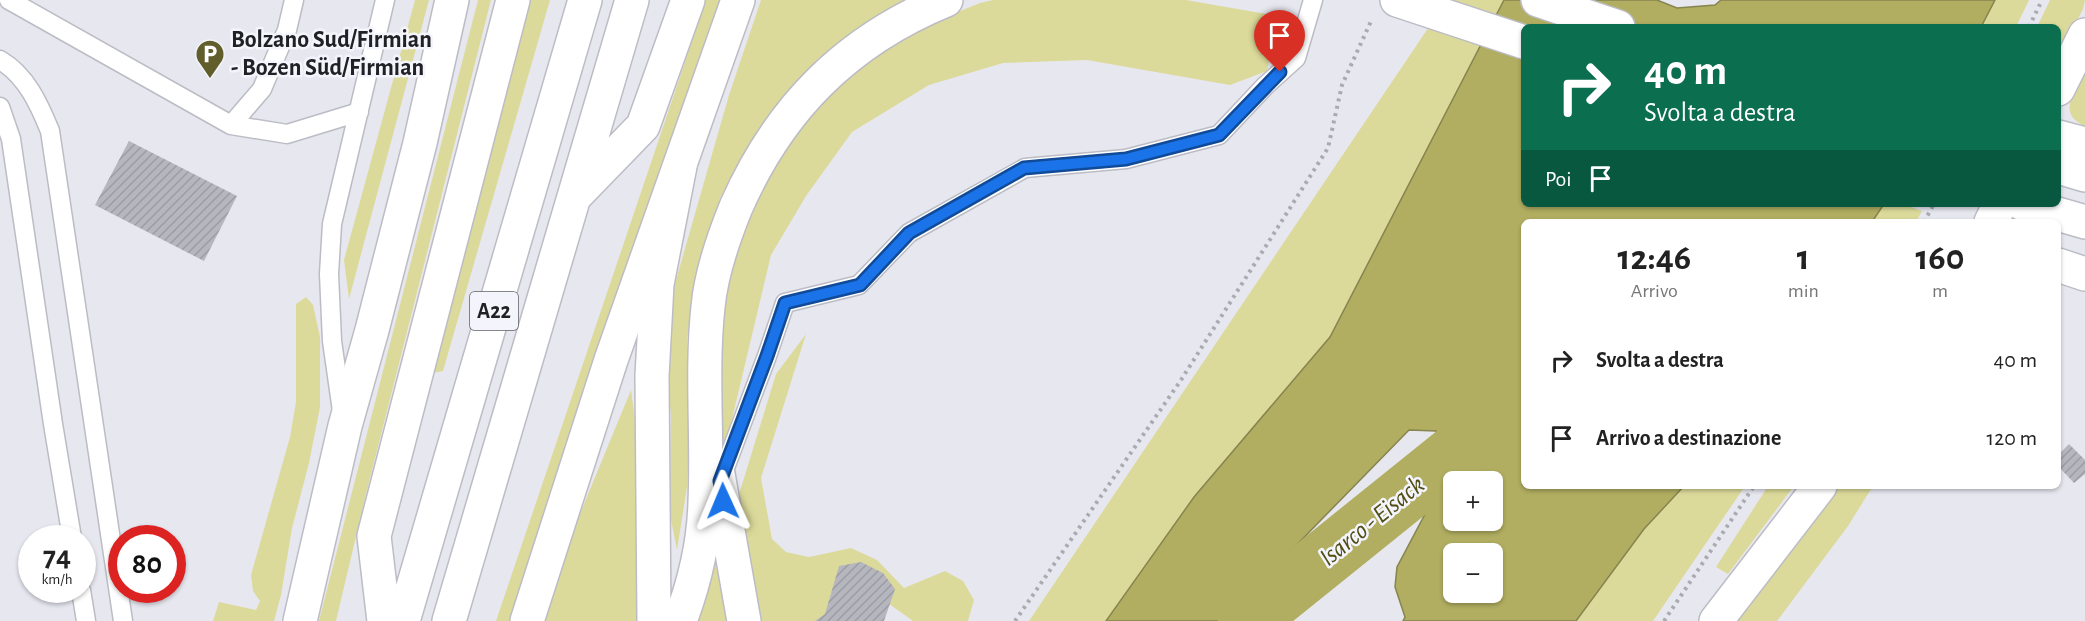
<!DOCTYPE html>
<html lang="it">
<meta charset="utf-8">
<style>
:root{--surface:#fff;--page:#f6f6f6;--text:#222;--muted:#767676}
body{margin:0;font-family:"Alegreya Sans",sans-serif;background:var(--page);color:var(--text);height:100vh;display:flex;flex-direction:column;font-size:22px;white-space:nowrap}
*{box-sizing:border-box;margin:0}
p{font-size:20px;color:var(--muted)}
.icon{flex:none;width:33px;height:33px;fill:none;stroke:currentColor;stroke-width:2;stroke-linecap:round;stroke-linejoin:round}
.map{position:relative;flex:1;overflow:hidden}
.details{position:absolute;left:1521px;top:219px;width:540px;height:270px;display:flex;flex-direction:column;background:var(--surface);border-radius:9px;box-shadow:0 2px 4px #0004}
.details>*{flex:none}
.top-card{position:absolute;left:1521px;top:24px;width:540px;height:183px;border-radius:9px;box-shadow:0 2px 4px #0004;background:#0b6e4f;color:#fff;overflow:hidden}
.controls{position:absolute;left:1443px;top:471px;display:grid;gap:12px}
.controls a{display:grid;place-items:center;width:60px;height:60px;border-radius:9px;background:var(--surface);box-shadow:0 2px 4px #0004;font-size:30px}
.speed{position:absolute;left:18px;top:525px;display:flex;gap:12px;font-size:30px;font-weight:700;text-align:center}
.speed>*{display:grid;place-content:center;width:78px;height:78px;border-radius:50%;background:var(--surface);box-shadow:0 2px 4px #0004;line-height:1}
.speed small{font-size:15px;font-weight:400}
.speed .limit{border:9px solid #d22;background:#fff;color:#111}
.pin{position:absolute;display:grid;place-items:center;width:51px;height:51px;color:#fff;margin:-62px -26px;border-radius:50% 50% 50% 0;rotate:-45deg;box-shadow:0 0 6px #0007}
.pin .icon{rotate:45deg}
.me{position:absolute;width:66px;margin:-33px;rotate:359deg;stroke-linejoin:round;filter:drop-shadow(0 0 4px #0008)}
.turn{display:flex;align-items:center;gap:21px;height:126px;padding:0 24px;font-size:27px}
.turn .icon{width:78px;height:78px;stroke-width:2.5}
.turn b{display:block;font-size:42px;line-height:51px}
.then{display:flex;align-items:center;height:57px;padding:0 24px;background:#0003;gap:12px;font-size:22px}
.eta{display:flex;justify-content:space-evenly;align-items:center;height:102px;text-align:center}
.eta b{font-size:36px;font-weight:600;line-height:42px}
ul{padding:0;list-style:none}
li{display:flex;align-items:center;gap:18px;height:78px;padding:0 24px}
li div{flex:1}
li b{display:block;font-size:22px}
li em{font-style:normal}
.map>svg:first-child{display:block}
.grass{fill:#dcda9a}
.water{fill:#b1ae61;stroke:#86844f;stroke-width:1.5;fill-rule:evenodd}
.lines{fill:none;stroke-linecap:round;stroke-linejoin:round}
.river{stroke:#b1ae61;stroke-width:58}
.building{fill:url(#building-hatch)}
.lane-casing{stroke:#bcbcc5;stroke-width:21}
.street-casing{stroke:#bcbcc5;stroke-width:36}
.primary-casing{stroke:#bcbcc5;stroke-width:36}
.highway-casing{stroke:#bcbcc5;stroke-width:36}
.path{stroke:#aaaab1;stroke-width:4;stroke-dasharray:3 4.5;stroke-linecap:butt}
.lane{stroke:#fff;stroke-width:18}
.street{stroke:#fff;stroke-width:33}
.primary{stroke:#fff;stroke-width:33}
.highway{stroke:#fff;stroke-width:33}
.route-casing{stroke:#114b97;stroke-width:15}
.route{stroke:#1a73e8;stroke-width:10}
.labels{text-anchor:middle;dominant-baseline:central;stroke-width:5;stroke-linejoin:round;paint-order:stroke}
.shield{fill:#f4f4fd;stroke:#606066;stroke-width:1.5}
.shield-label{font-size:22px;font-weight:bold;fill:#212125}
.poi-label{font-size:24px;font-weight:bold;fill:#212125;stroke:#f4f4fd;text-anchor:start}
.water-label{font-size:26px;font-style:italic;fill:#514e13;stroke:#f4f4fd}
</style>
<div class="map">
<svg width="2085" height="621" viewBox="0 0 2085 621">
<defs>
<pattern id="building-hatch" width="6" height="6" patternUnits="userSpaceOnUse" patternTransform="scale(1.5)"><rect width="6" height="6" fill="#b6b6bf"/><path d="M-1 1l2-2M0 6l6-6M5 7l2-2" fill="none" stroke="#9c9ca4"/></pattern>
</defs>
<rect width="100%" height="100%" fill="#e7e7f0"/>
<path class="grass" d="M415 0H429L349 299 344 260Z
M478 0H491L368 486 336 621H319Z
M523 0H550L443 371 432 373Z
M706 0H727L516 621H496Z
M761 0H916L761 127 721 196 696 271 687 339 690 422 687 487 677 550 670 515 671 416 667 371 670 301 729 95Z
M993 0H1186L1278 16 1267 71 1230 85 1087 60 1003 63 929 85 852 132 806 196 771 255 727 440 723 441 719 401 720 316 731 255 760 188 795 134 847 76 916 29 980 3Z
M1447 0H1504L1330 337 1194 497 1106 621H1029Z
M1995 0H2029L2016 27H1981Z
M2050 0H2085L2083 9 2058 57V27H2037Z
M2085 72V126C2056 114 2075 91 2085 72Z
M1884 204H1903L1922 211 1916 222H1872Z
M306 297 313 305 320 337V407L309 463 292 528 281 595 274 621H213L219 602 256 610 260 601 253 591 251 575 290 437 296 402V304Z
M806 334 761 478 772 539 786 552 809 557 851 548 877 560 904 588 945 571 963 581 974 600 968 621H913L857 581 828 621H762L737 501 776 374Z
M631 390 639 449 638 621H543L570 538Z
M1684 486H1745L1653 621H1576L1644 529Z
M1768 486H1794L1728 574 1716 567Z
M1838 486H1873L1848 526 1777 621H1730Z
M715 565 722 567 730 621H694L709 572Z"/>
<path class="water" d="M1504 0H1657L1677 8 1715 5 1721 0H1995L1981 27H1524V204H1884L1872 222H1524V486H1684L1644 529 1576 621H1403L1405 617 1395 587 1397 567 1433 499 1436 431 1409 430 1232 611 1225 621H1106L1194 497 1330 337ZM1454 482H1492V520H1454ZM1454 554H1492V592H1454Z"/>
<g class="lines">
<path class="river" d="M1247 621 1524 398"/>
</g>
<path class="building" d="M129 141 237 196 204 261 95 205Z
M2069 444 2085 460V474L2074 483 2058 466V455Z
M861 562 883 573 895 589 884 621H815L825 614 839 566Z"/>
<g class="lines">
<g class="lane-casing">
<path id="lane" d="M9 0 231 125 262 89 287 30 294 0
M0 60C26 75 39 104 50 131L123 621
M0 107 11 139 53 424 72 538
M231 125 287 134 359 112
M342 411 332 341 329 274 332 224 385 0
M720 481 767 356 785 303 859 285 909 233 1025 168 1126 159 1219 135 1265 86 1296 58 1313 0
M81 590 86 621"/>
</g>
<g class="street-casing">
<path id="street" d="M2058 89 2085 35
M2058 137 2085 144
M1991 222 2000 204
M2058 265 2085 274
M1716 621 1820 486"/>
</g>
<g class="primary-casing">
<path id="primary" d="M527 621 611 360 738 0"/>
</g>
<g class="highway-casing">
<path id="highway" d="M1397 0 1524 42
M1538 0 1618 27
M2058 167 2085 175
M578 193 643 126 688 0
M2023 204 2085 222
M718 474 744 621
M300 621 345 426 372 330 420 143 452 0
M384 621 374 536 513 0
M403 621 585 0
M449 621 632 0
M654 621 652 376 657 284 680 166
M680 621C694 584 704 542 705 502 708 437 701 371 708 307 711 273 723 239 736 207 779 109 846 41 946 0"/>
</g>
<path class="path" d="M2029 27 2042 0
M1924 222 1934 204
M1015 621 1181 380 1328 148 1342 85 1372 19
M1664 621 1754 486"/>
<use href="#lane" class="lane"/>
<use href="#street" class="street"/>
<use href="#primary" class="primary"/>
<use href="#highway" class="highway"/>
</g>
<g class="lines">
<g class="route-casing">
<path id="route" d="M723 501 720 481 767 356 785 303 860 285 909 233 1024 168 1126 159 1219 135 1280 72"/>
</g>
<use href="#route" class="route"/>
</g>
<defs>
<g id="parking-pin" transform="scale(1.5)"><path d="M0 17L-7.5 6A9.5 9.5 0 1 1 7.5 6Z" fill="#615e2b" stroke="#f4f4fd"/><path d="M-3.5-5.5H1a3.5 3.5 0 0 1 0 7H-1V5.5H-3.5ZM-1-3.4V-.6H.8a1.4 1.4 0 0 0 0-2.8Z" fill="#fff"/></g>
</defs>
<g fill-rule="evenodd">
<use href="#parking-pin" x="210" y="54"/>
</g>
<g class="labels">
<rect class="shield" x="470" y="292" width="48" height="38" rx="4.5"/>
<g class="shield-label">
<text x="494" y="311">A22</text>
</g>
<g class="poi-label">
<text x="231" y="40">Bolzano Sud/Firmian<tspan x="231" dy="28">- Bozen Süd/Firmian</tspan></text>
</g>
<g class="water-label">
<text transform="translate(1372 521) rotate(-39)">Isarco - Eisack</text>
</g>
</g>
</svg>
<div class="controls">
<a>+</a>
<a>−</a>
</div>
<div class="speed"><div>74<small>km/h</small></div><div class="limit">80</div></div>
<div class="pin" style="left:1280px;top:72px;background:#d93025"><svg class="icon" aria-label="arrive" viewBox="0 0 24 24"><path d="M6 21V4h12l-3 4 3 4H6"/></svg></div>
<svg class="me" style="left:723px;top:501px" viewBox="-20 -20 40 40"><path d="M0-17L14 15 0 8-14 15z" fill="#1a73e8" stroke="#fff" stroke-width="4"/></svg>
<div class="top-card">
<div class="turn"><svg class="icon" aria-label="right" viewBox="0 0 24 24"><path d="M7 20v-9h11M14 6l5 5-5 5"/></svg><div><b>40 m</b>Svolta a destra</div></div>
<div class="then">Poi<svg class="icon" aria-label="arrive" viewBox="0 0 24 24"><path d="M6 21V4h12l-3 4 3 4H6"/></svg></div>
</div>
<section class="details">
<div class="eta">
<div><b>12:46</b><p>Arrivo</p></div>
<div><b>1</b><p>min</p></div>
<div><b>160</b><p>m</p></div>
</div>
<ul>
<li><svg class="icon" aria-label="right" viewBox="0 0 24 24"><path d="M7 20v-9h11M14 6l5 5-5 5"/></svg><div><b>Svolta a destra</b></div><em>40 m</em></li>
<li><svg class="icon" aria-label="arrive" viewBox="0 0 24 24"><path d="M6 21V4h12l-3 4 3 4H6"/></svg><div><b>Arrivo a destinazione</b></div><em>120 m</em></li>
</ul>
</section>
</div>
